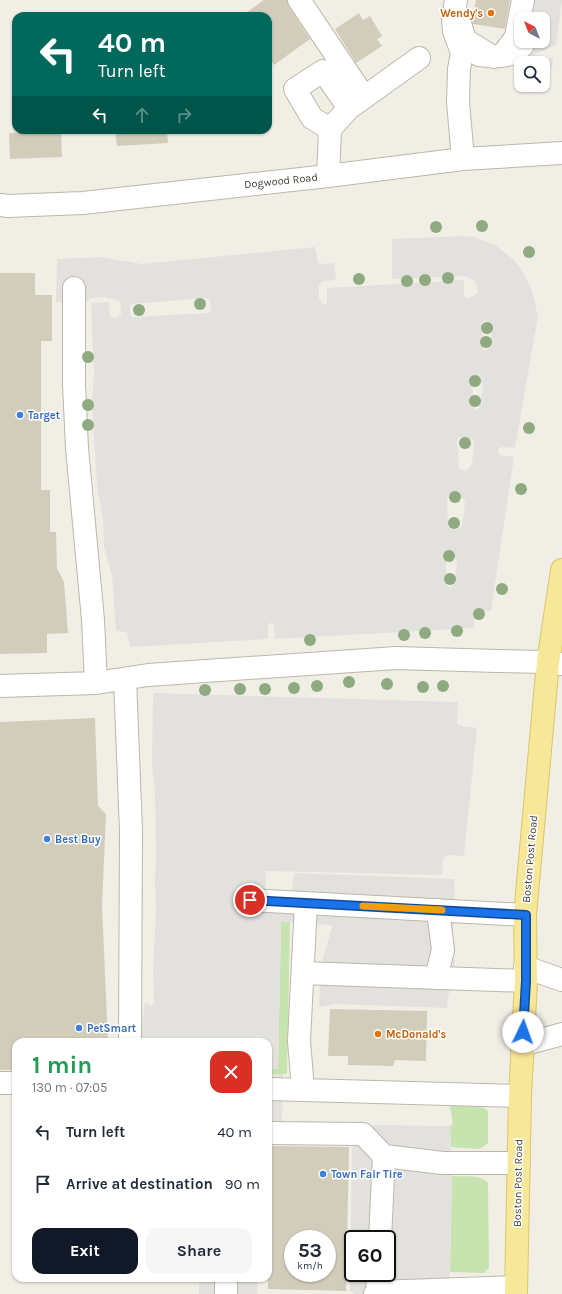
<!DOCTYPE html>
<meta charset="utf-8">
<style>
:root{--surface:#fff;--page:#f6f6f7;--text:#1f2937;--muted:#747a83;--accent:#111827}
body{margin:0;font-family:Karla,sans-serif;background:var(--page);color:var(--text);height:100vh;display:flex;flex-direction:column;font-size:15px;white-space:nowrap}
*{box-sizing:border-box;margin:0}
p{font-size:13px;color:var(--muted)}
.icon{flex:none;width:22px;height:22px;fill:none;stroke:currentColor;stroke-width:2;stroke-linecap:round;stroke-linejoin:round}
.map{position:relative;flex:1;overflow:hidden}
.panel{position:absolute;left:12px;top:1038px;width:260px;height:244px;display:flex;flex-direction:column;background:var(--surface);border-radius:12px;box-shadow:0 1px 3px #0004}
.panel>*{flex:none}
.banner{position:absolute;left:12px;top:12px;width:260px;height:122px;border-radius:12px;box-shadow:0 1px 3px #0004;background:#00695c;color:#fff;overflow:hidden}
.needle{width:26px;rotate:318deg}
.tools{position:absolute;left:514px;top:12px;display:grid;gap:8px}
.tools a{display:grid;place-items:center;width:36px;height:36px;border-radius:8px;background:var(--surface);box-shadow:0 1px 3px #0004;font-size:20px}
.speed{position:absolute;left:284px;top:1230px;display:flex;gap:8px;font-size:20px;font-weight:700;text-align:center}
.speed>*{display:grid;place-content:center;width:52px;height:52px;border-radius:50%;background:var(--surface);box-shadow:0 1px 3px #0004;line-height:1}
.speed small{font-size:10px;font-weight:400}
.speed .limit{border:2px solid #111;border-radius:6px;background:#fff;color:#111}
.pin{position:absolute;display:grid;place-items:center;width:34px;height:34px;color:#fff;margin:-17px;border:2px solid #fff;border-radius:50%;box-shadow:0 1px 4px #0007}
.me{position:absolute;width:44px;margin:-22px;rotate:3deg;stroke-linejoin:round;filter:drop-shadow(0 0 3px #0008)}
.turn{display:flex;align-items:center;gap:14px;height:84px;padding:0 20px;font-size:18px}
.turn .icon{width:52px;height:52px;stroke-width:2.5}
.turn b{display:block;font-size:28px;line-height:34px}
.lanes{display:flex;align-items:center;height:38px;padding:0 20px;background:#0003;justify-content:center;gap:20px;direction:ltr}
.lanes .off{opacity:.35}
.round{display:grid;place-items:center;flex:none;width:42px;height:42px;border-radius:12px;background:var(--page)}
.head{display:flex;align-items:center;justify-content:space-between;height:68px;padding:0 20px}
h1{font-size:24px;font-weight:700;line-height:30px;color:#1e9e55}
.cta{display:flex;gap:8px;margin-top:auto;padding:8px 20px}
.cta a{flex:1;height:46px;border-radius:12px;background:var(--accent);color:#fff;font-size:16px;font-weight:700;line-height:46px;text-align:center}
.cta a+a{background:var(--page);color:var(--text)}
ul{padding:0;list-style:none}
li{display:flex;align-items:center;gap:12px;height:52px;padding:0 20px}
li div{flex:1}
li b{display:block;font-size:15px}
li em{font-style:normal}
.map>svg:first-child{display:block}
.green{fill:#c6e3b0}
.parking{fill:#e2e1dd;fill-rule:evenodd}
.building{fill:#d2ccbb;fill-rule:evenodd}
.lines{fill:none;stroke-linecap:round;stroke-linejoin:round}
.minor-casing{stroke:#bcb7a8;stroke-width:24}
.major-casing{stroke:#dbc669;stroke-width:24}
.minor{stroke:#fff;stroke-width:22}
.major{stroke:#f7e798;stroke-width:22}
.tree{fill:#8faa80}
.route-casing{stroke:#114b97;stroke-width:10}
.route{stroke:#1a73e8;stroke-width:7}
.slow{stroke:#f59e0b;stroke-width:7}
.food-dot{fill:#e8710a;stroke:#fff;stroke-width:1.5}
.shop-dot{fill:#3f7fe0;stroke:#fff;stroke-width:1.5}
.labels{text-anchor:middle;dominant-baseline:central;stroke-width:3;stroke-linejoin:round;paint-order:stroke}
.food-label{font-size:11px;font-weight:bold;fill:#c56008;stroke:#fff;text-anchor:end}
.street-label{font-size:11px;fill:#433f35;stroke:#fff}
.shop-label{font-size:11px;font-weight:bold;fill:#366cbe;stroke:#fff;text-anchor:start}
</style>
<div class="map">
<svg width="562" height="1294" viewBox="0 0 562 1294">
<rect width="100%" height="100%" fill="#f1efe5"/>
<path class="green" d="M281 922H290L287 1074H268V1069H278Z
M469 1105 482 1107 488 1111V1143L480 1149 451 1147 450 1126 453 1124 450 1107 451 1106Z
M453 1176C463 1177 481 1174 488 1183L489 1268 484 1273 450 1272 452 1177Z"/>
<path class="parking" d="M528 0H562L556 45 535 54V55L553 58 552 68 543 66V63H521V65L515 48 521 41H543V19H525Z
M462 236 474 237 495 245 513 259 520 267 531 288 538 316 515 448 502 447 498 449 499 454 501 455 514 457 491 611 478 610 475 611 474 628 275 639 274 625 271 623 268 624V639L130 647 127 632 116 631 112 576 104 546 103 520 97 487 92 404 94 373 91 303 109 302 110 316 113 318H117L121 314 120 302 114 299 103 297 91 298 87 302H56L57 259 99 257 142 264 315 247 318 263 322 264 334 263 336 280 324 281 319 285V298L323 304 325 305 327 303V288L464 280V295L467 298H469L475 295 478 292V287L474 280 464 276 392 279V239ZM207 298 210 300 211 310 208 313 132 317 130 315V306L132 304ZM485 320 490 324 492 329 490 347 486 351 482 349V323ZM475 378 479 380 483 386 479 408 477 411 474 408 472 382ZM459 437 470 438 474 442 472 464 466 471 460 470 459 468 457 441ZM449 495 460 496 464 500 465 503 462 525 461 527 454 530 449 528 448 526 447 499ZM449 553 455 557 457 564 454 583 453 585 450 587 447 586 446 583V557Z
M153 693 458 702 457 724 461 726 477 728 464 856 447 855 443 858 442 875 266 871 265 891 291 898 294 873 454 879 455 901 453 930 451 942 455 965 448 997 447 1008 336 1004 319 1007 321 964 332 927 330 925 281 922 278 1069H268V1042H140L145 1002 151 1006 154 1003 153 969 156 910 155 881 156 852 155 794 152 765Z
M268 1074H283L282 1121H268Z
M373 1125 450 1126 452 1177 449 1294H355L350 1291 352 1144ZM353 1239H387V1273H353Z
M199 1278H258L257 1294H199Z"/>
<path class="building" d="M264 0H287L289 7 310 39 274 65 268 56V16H242Z
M476 0H510L505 29 473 24 472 21Z
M359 13 363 20 370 16 382 36 377 39 382 46 356 63 335 29Z
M115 130H167L168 143 117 146Z
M61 131 62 157 10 159 9 133Z
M0 273H35V295H52V341H41V490H50V532H56L57 568 64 582 68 633 47 634V653L0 654Z
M95 718 98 806 106 814 102 906 108 1042H16V1070H0V722Z
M330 1009 427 1011 426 1061 395 1060 393 1066 348 1065V1056H328Z
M268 1146 349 1147 346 1291 268 1289ZM293 1239H327V1273H293Z"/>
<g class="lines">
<g class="minor-casing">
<path id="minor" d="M299 0 364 97
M456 0 453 18 454 31 462 53 459 69 458 102 463 159
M460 23 465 40 493 57
M504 53 516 37 523 0
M479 55C496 57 516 59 525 41
M352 106 419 58
M328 176 330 129 312 118 295 89 323 71 349 108 330 129
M0 205 8 206 83 203 328 176 463 159 562 153
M74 288V385L77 448 93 620 96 683
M125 679 131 831 130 1042
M0 686 96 683 148 675 396 658 497 661 548 662 562 664
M250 900 525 915
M525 967 562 980
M303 973 526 981
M436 978 443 950 438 910
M522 1045 562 1034
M0 1083H16
M268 1089 520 1096
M303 1089 299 1041 306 903
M268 1133 363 1134 384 1156 443 1163H519
M380 1239 384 1156
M377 1292 378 1273
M226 1294V1278
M375 1294 377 1292 515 1287"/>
</g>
<g class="major-casing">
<path id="major" d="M516 1294 520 1096 526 981 525 915 548 662 562 570"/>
</g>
<use href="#minor" class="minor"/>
<use href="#major" class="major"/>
</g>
<g class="tree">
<circle cx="482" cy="226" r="6"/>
<circle cx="436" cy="227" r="6"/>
<circle cx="529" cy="252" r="6"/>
<circle cx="448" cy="278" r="6"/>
<circle cx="359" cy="279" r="6"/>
<circle cx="425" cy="280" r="6"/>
<circle cx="407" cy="281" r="6"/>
<circle cx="200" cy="304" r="6"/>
<circle cx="139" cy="310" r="6"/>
<circle cx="487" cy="328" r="6"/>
<circle cx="486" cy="342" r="6"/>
<circle cx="88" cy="357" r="6"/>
<circle cx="475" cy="381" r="6"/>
<circle cx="475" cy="401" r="6"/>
<circle cx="88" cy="405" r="6"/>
<circle cx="88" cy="425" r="6"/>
<circle cx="529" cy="428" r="6"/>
<circle cx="465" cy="443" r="6"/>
<circle cx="521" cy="489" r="6"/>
<circle cx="455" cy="497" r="6"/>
<circle cx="454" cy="523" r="6"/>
<circle cx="449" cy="556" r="6"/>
<circle cx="450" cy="579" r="6"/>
<circle cx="502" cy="589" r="6"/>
<circle cx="479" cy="614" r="6"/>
<circle cx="457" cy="631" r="6"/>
<circle cx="425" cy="633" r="6"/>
<circle cx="404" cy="635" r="6"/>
<circle cx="310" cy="640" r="6"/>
<circle cx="349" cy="682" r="6"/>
<circle cx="387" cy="684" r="6"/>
<circle cx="317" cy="686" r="6"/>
<circle cx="443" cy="686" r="6"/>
<circle cx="423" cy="687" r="6"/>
<circle cx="294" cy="688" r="6"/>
<circle cx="240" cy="689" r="6"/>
<circle cx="265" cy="689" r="6"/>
<circle cx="205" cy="690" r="6"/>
</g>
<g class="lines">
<g class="route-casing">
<path id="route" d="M250 900 526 915V981L523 1032"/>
</g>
<use href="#route" class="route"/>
<path class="slow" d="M363 906 442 910"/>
</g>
<g class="food-dot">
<circle cx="491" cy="13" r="4"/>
<circle cx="378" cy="1034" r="4"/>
</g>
<g class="shop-dot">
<circle cx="20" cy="415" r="4"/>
<circle cx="47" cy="839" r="4"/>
<circle cx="79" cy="1028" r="4"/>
<circle cx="323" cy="1174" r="4"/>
</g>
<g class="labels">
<g class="food-label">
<text x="483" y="13">Wendy's</text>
<text x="386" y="1034" text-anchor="start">McDonald's</text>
</g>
<g class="street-label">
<text transform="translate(281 181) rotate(-6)">Dogwood Road</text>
<text transform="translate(530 859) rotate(-85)">Boston Post Road</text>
<text transform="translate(518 1183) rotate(-89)">Boston Post Road</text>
</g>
<g class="shop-label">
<text x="28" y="415">Target</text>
<text x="55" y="839">Best Buy</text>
<text x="87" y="1028">PetSmart</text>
<text x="331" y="1174">Town Fair Tire</text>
</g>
</g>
</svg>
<div class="tools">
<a><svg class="needle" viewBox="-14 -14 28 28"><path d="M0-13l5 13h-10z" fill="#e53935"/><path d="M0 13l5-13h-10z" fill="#747a83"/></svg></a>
<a><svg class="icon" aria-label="search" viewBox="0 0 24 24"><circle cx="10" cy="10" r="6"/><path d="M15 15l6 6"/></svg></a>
</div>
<div class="speed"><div>53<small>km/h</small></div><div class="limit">60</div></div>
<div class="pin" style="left:250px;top:900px;background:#d93025"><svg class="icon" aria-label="arrive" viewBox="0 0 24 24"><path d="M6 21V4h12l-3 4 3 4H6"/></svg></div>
<svg class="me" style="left:523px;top:1032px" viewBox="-20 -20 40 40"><circle r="19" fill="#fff"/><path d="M0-13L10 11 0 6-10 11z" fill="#1a73e8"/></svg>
<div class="banner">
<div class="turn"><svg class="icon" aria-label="left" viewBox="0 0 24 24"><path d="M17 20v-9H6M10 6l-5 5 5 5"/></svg><div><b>40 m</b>Turn left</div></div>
<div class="lanes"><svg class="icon" aria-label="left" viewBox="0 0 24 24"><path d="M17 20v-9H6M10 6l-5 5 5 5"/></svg><svg class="icon off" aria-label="ahead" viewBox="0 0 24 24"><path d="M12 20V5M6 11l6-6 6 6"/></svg><svg class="icon off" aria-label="right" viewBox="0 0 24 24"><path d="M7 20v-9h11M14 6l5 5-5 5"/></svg></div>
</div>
<section class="panel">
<div class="head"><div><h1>1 min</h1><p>130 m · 07:05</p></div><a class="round" style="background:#d93025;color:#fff"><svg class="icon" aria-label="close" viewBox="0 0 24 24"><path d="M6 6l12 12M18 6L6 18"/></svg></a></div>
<ul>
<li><svg class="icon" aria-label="left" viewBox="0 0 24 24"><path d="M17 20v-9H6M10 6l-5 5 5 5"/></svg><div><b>Turn left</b></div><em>40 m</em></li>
<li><svg class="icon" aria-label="arrive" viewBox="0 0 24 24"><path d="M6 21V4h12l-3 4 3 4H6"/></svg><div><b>Arrive at destination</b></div><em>90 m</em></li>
</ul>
<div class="cta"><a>Exit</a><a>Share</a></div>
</section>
</div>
